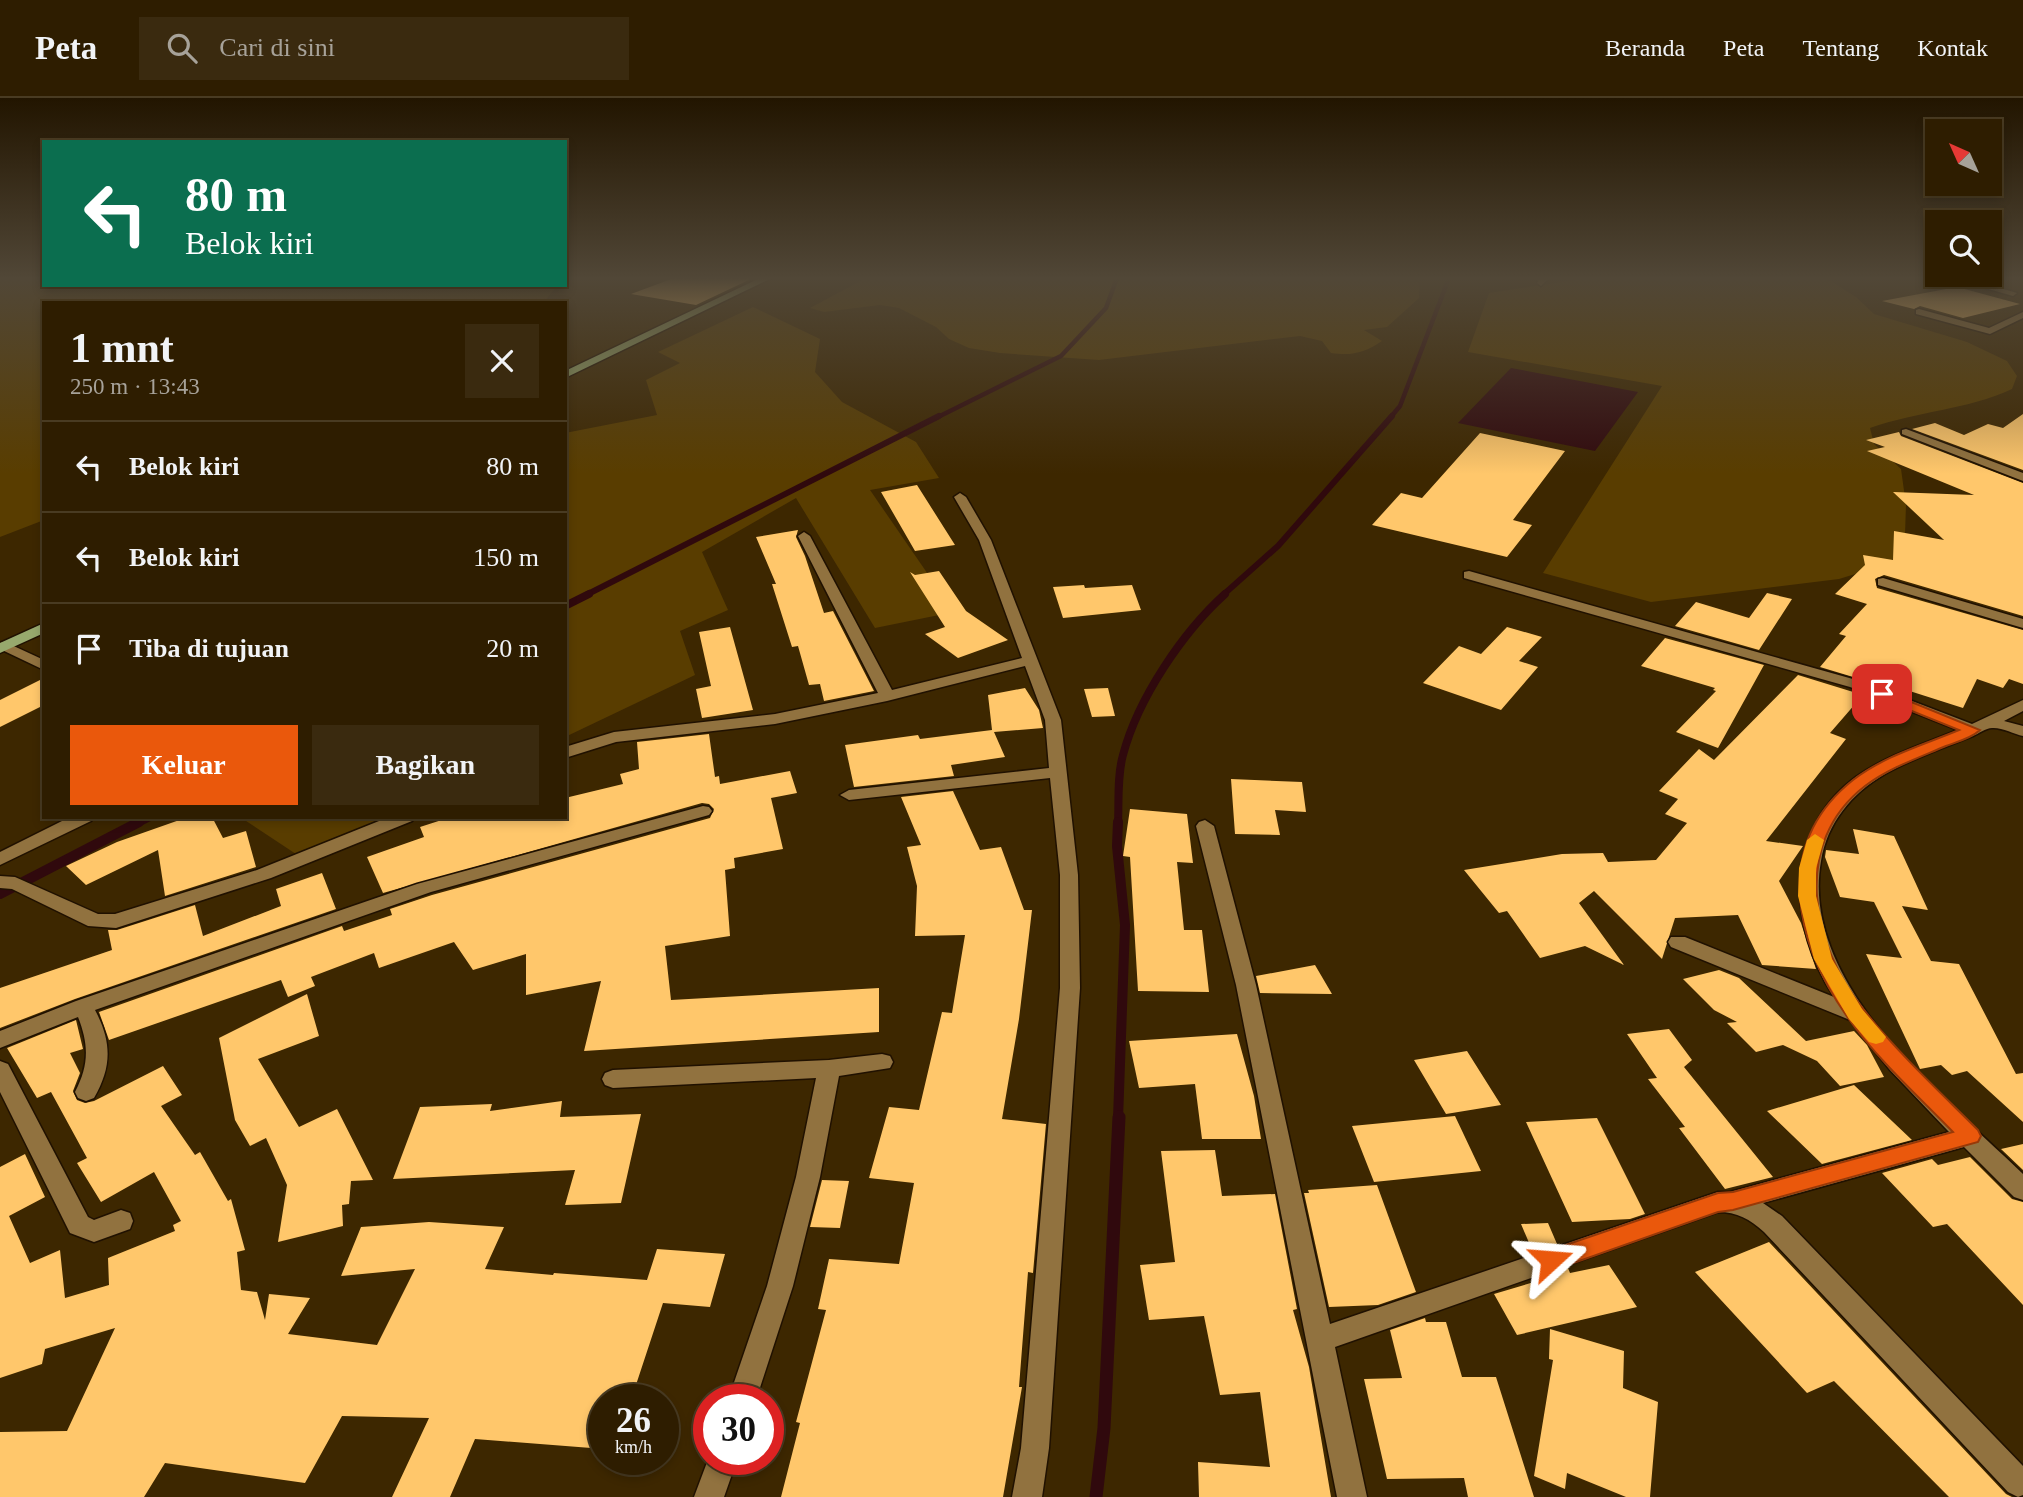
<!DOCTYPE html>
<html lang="id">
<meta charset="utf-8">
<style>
:root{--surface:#2e1d00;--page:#3a2a0f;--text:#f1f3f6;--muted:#a7a299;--line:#493b22;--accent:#ea580c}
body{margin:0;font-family:Georgia,serif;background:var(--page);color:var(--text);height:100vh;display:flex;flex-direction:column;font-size:26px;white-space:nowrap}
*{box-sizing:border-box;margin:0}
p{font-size:23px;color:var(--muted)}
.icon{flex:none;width:38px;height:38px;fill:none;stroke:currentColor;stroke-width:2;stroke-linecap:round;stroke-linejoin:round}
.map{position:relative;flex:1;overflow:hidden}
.details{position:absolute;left:42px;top:203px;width:525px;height:518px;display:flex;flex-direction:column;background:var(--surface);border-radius:0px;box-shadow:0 4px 10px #0003,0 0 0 2px var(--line)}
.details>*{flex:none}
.hud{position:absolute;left:42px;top:42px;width:525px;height:147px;border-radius:0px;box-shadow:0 4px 10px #0003,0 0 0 2px var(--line);background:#0b6e4f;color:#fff;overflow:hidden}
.needle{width:46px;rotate:315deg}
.buttons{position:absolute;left:1925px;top:21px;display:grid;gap:14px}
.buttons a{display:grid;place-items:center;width:77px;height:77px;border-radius:0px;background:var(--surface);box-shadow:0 4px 10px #0003,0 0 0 2px var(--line);font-size:35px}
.speed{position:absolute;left:588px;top:1286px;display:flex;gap:14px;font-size:35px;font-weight:700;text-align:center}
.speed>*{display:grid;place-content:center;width:91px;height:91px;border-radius:50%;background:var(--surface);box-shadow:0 4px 10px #0003,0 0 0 2px var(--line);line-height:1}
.speed small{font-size:18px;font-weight:400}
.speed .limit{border:10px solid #d22;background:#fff;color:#111}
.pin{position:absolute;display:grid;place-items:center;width:60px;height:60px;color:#fff;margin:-30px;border-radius:14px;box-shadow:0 4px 10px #0006}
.me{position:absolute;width:77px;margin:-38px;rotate:71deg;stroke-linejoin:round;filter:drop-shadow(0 0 5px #0008)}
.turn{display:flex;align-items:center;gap:24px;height:147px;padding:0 28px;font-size:32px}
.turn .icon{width:91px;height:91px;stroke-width:2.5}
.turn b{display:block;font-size:49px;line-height:60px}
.round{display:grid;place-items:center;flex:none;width:74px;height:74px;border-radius:0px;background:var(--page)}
.head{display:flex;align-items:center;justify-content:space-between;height:119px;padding:0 28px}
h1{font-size:42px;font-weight:600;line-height:52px}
.button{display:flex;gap:14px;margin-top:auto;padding:14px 28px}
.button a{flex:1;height:80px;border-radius:0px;background:var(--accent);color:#fff;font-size:28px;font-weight:600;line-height:80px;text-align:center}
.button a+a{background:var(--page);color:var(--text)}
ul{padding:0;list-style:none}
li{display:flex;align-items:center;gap:21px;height:91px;padding:0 28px;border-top:2px solid var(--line)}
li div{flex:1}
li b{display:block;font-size:26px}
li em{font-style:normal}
header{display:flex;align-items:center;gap:42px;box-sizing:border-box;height:98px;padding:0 35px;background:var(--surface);border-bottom:2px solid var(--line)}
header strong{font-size:33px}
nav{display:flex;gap:38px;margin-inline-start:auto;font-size:24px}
.search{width:490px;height:63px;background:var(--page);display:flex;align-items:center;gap:18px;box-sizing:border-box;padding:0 24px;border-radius:0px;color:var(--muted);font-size:26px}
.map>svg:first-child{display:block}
.green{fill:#593d00}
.water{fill:#30090d}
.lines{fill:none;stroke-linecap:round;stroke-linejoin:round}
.stream-far4{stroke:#30090d;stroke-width:4.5}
.stream-far3{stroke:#30090d;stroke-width:6}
.stream-far2{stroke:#30090d;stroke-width:8}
.stream-far1{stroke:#30090d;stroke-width:10}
.stream{stroke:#30090d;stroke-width:13}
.building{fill:#ffc76b}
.minor-casing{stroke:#201100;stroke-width:3}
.primary-casing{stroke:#201100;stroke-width:3}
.minor{fill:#91723f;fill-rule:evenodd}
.primary{fill:#97a96d;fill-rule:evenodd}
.route{fill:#ea580c;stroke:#983908;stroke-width:2}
.slow{fill:#f59e0b}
</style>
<header>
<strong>Peta</strong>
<div class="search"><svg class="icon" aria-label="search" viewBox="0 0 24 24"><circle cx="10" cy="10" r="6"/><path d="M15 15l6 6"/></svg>Cari di sini</div>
<nav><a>Beranda</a><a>Peta</a><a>Tentang</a><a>Kontak</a></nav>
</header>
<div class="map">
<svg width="2023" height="1399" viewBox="0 0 2023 1399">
<rect width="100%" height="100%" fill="#3d2700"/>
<path class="green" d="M0 180H44V187H558L543 205H44V422L0 439Z
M866 180H1420L1419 200 1387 229 1364 232 1382 243C1364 255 1352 258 1331 255L1322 243 1300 238 1099 262 1000 255 969 250 949 241 936 229 899 210 880 207 824 214 810 210Z
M1587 180H1826L1856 199 1874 216 1967 244 2007 263 2017 278 2012 291C1967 312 1918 313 1870 330L1874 346 1901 371 1906 407 1905 437 1891 465 1839 481 1651 504 1543 475 1662 288 1468 254 1489 195Z
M753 209 820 241 815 274 842 304 916 344 939 380 870 392 954 514 875 530 796 400 702 454 728 512 680 533 695 577 565 639V335L657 317 646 282 680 265 658 254Z
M240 719H395L305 762Z"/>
<path class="water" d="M1511 270 1638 294 1595 353 1458 325Z"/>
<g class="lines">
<path class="stream-far4" d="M936 320 1061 258 1106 210 1117 180
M1390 320 1400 308 1449 180"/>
<path class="stream-far3" d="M586 497 939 318
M1223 497 1278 448 1392 318"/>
<path class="stream-far2" d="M565 508 589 496
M136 726 150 719
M1118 726C1119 704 1117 678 1123 657 1138 600 1183 534 1225 496"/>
<path class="stream-far1" d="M1118 724 1117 748 1125 827 1118 1021
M0 796 139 724"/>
<path class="stream" d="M1096 1399 1104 1330 1119 1019"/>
</g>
<path class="building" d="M674 180H753L696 207 631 196Z
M1957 189 2020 206 1963 220 1920 208 1914 211 1882 203Z
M2023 316V372L1912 331 1935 325 1964 337 1988 326 2003 330Z
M1899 334 1901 338 2023 385V518L1884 477 1875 481 1877 490 2023 532V586L2009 581 2003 590 1977 581 1963 610 1875 582 1873 585 1820 569 1846 538 1839 536 1867 506 1835 496 1865 467 1863 457 1893 462 1894 433 1944 442 1893 394 1974 397 1867 353 1885 349 1866 342Z
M1480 335 1565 353 1513 422 1532 427 1507 459 1372 427 1401 395 1422 400Z
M917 387 955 447 915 453 881 394Z
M798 432 796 439 805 458 824 515 833 513 874 593 824 603 820 586 809 587 798 548 792 549 772 486H776L756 439Z
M939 473 966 513 1008 542 958 560 925 536 945 529 910 474 915 477Z
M1084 487 1085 490 1132 487 1141 512 1063 520 1053 489Z
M1767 495 1792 501 1759 552 1675 528 1696 504 1749 520Z
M730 529 753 612 702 620 696 591 711 588 699 534Z
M1507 529 1542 539 1519 563 1538 569 1501 612 1423 585 1459 548 1481 556Z
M1665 540 1764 567 1718 650 1676 634 1716 593 1713 592 1715 590 1641 568Z
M1798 577 1863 597 1830 635 1846 641 1766 743 1803 748 1779 783 1801 825 1816 871 1762 867 1738 817 1675 820 1662 861 1594 793 1579 805 1624 867 1585 848 1540 860 1507 813 1499 815 1464 772 1562 756 1603 755 1608 764 1656 762 1687 725 1665 716 1678 701 1659 693 1699 651 1714 662Z
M44 580V607L0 629V602Z
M1025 590 1039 612 1043 630 994 634 1005 659 951 667 954 678 854 689 845 647 918 637 920 641 992 632 988 597Z
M1108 590 1115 618 1092 619 1084 591Z
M709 636 715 679 719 678 720 686 790 673 797 695 771 700 783 751 734 760 735 770 725 772 730 838 665 848 671 902 879 890V934L584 953 601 883 526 897V856L473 872 454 844 379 870 374 855 311 879 315 888 288 899 281 882 109 942 99 914 342 828 344 833 392 817 390 811 432 797 710 720 714 711 709 706 702 705 383 795 367 759 424 739 420 729 451 719H565V700L623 686 620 676 639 671 637 644Z
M1231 681 1302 684 1306 714 1275 712 1280 737 1235 736Z
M953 693 980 752 1001 749 1024 812H1032L1019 921 1002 1021 1046 1026 1033 1175 1028 1174 1019 1289H1022L1003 1399H781L800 1325 796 1324 826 1212 818 1211 829 1161 899 1166 914 1085 869 1080 889 1009 919 1012 942 914 952 915 965 837 915 838 917 788 907 749 921 747 901 699Z
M1130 711 1187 716 1193 765 1177 764 1184 832H1202L1209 894 1138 893 1130 759 1123 758Z
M188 719H212L223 740 246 733 256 769 165 798 158 752 86 787 66 768 117 744Z
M1853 731 1894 738 1928 812 1902 808 1931 863 1959 866 2016 976 2023 975V1024L1967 973 1952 977 1941 967 1920 971 1866 856 1902 860 1874 804 1840 799 1825 759 1826 752 1859 756Z
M322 775 336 811 75 901 0 930V890L112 852 108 832H117L195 807 203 838 281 808 276 791Z
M1315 867 1332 896 1260 895 1256 878Z
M1719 872 1739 880 1806 943 1854 933 1867 947 1884 979 1840 988 1817 963 1783 947 1756 954 1727 925 1737 924 1714 912 1683 881Z
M307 896 319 938 258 961 299 1029 337 1011 373 1082 351 1083 349 1106 342 1107 343 1128 278 1144 287 1087 266 1040 250 1048 235 1022 219 940Z
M76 922 83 951 70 955 80 975 73 993 77 1002 85 1005 94 1003 163 968 182 997 161 1008 195 1057 200 1054 228 1103 231 1101 245 1152 237 1154 241 1192 257 1194 265 1222 269 1196 310 1200 288 1236 377 1247 415 1171 341 1178 361 1129 429 1124 504 1129 485 1171 553 1177 554 1175 647 1182 657 1151 725 1156 710 1209 663 1205 631 1302H604V1351L475 1341 450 1399H392L429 1320 342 1318 305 1385 165 1365 144 1399H0V1334L67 1333 115 1230 45 1251 42 1266 0 1280V1069L25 1056 45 1099 9 1118 30 1165 60 1152 65 1200 109 1187 108 1160 175 1133 173 1127 181 1123 154 1074 101 1104 77 1065 87 1060 51 994 37 1000 7 950Z
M1669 931 1692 962 1684 969 1773 1079 1725 1091 1679 1030 1685 1029 1648 981 1657 980 1627 936Z
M1237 936 1254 998 1261 1041H1202L1195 986 1139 990 1129 943Z
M1467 953 1501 1007 1446 1016 1414 962Z
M1854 987 1912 1042 1822 1066 1767 1013Z
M562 1003 560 1019 641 1016 621 1105 565 1107 575 1072 393 1081 420 1009 492 1006 490 1013Z
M1455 1018 1481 1073 1374 1084 1352 1028Z
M1597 1020 1645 1116 1630 1121 1572 1124 1526 1024Z
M2023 1046V1072L2001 1051Z
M1215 1052 1222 1098 1275 1096 1297 1211 1293 1212 1309 1269 1331 1399H1199L1198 1364 1270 1369 1260 1294 1220 1297 1204 1218 1149 1222 1140 1167 1175 1164 1161 1053Z
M1970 1059 2012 1101 2023 1104V1207L1947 1126 1933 1129 1882 1075 1932 1061 1938 1067Z
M822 1082 849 1083 840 1130 810 1129Z
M1377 1087 1416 1194 1378 1207 1329 1209 1304 1095H1309L1308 1092Z
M1548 1125 1557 1146 1533 1154 1521 1126Z
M1769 1144 2006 1396 2012 1399H1949L1834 1283 1807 1295 1695 1174Z
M1609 1167 1637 1209 1517 1237 1494 1196 1544 1181 1543 1179 1568 1170 1570 1175Z
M1425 1220 1426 1224H1446L1462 1279H1496L1534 1399H1468L1464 1380 1387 1381 1364 1281 1402 1280 1390 1232Z
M1550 1231 1624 1253 1623 1290 1658 1304 1650 1399H1626L1567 1375 1565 1391 1534 1378 1553 1262 1549 1261Z"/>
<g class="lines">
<g class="minor-casing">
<path id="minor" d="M1540 180H1549L1541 188 1537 185Z
M1950 180H1966L2017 195 2013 198Z
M1919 211 1989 230 2023 214V220L1990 236 1916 216V212Z
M1906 331 2023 375V383L1902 336V332Z
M960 395 966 399 991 442 1061 622 1078 777 1080 890 1049 1350 1042 1399H1012L1021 1350 1060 890V777L1050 680 849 702 840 697 849 692 1049 670 1045 622 1025 568 887 603 775 626 616 644 565 660V649L614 634 775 616 878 595 798 438 804 434 810 438 892 592 1022 560 979 442 954 399Z
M1469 473 1860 583 1972 626 2023 602V613L2004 623 2023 628V638C2014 636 2001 629 1992 630 1986 630 1978 636 1973 638 1943 650 1913 660 1885 676 1852 695 1827 725 1821 763 1799 887 1944 999 2023 1076V1102L2014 1099 1964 1049 1763 1105 1782 1118 2023 1368V1397L2018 1399 2008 1394 1764 1134C1750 1121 1737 1114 1718 1114L1335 1249 1367 1399H1337L1236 887 1196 728 1199 724 1205 722 1214 728 1256 887 1330 1226 1718 1094H1730L1949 1034 1890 972 1850 922 1671 849 1668 844 1671 839H1685L1834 899C1788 829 1783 733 1856 679 1887 657 1924 646 1958 632L1850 589 1464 480V474Z
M1883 480 2023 521V530L1878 487V481Z
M5 544 44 562V572L0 551V545Z
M703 708 709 709 712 713 709 717 431 794 95 912C112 944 112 969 94 1000L86 1003 78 1000 75 994C89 967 89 947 78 919L0 950V933L76 903 417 786Z
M70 719H94L91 723 0 767V754Z
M389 719H415L412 723 271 780 116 830 88 828 12 791 0 790V778L15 779 98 816H115L257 772Z
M882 956 890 958 893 964 890 970 839 978 820 1079 793 1188 756 1302H728L767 1188 796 1079 816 980 613 990 605 987 602 981 605 975 613 972 829 962Z
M0 963 8 966 88 1119 94 1122 121 1112 130 1115 133 1123 130 1131 94 1144 70 1135 0 994Z
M709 1359V1362H737L724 1399H694Z"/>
</g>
<g class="primary-casing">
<path id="primary" d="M760 180H772L565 280V273Z
M44 525V535L0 555V545Z"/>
</g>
<use href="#minor" class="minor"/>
<use href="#primary" class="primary"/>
</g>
<linearGradient id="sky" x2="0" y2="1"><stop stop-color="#221500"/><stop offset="0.48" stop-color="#514737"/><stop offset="1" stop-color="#514737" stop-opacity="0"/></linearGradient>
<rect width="2023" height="376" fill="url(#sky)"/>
<path class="route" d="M1882 592 1980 632C1972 640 1957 644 1946 648 1918 660 1889 670 1865 688 1791 745 1811 847 1864 912 1898 955 1939 993 1978 1032L1981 1038 1978 1044 1733 1112 1718 1114 1551 1173 1542 1170 1539 1162 1542 1155 1718 1095 1733 1094 1953 1034C1918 998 1878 962 1848 920 1795 845 1771 747 1853 682 1884 658 1923 647 1959 632L1877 599 1875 596Z"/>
<path class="slow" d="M1815 736 1824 742 1816 770V798L1832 861 1862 911 1886 939 1883 944 1876 946 1869 944 1849 921 1814 861 1798 798 1799 770 1807 742Z"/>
</svg>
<div class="buttons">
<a><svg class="needle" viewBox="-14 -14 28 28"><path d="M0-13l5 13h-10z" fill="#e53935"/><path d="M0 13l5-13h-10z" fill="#a7a299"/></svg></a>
<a><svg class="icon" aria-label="search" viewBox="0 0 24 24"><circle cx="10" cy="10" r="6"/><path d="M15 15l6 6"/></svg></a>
</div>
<div class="speed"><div>26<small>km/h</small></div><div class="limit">30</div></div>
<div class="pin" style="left:1882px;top:596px;background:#d93025"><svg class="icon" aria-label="arrive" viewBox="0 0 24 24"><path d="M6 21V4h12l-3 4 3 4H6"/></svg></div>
<svg class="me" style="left:1551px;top:1162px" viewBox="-20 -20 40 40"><path d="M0-17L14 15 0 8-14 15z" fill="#ea580c" stroke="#fff" stroke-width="4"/></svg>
<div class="hud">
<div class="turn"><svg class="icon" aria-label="left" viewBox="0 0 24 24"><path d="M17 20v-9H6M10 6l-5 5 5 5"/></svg><div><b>80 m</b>Belok kiri</div></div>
</div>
<section class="details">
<div class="head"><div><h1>1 mnt</h1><p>250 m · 13:43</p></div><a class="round"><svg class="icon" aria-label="close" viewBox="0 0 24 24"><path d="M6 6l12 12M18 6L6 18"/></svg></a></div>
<ul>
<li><svg class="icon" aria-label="left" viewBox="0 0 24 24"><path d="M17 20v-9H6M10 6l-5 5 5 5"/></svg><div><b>Belok kiri</b></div><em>80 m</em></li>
<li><svg class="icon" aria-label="left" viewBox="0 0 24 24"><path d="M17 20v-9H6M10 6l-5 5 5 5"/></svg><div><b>Belok kiri</b></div><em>150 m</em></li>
<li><svg class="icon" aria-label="arrive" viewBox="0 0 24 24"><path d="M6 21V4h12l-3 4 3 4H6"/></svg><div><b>Tiba di tujuan</b></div><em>20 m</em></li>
</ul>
<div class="button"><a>Keluar</a><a>Bagikan</a></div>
</section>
</div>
